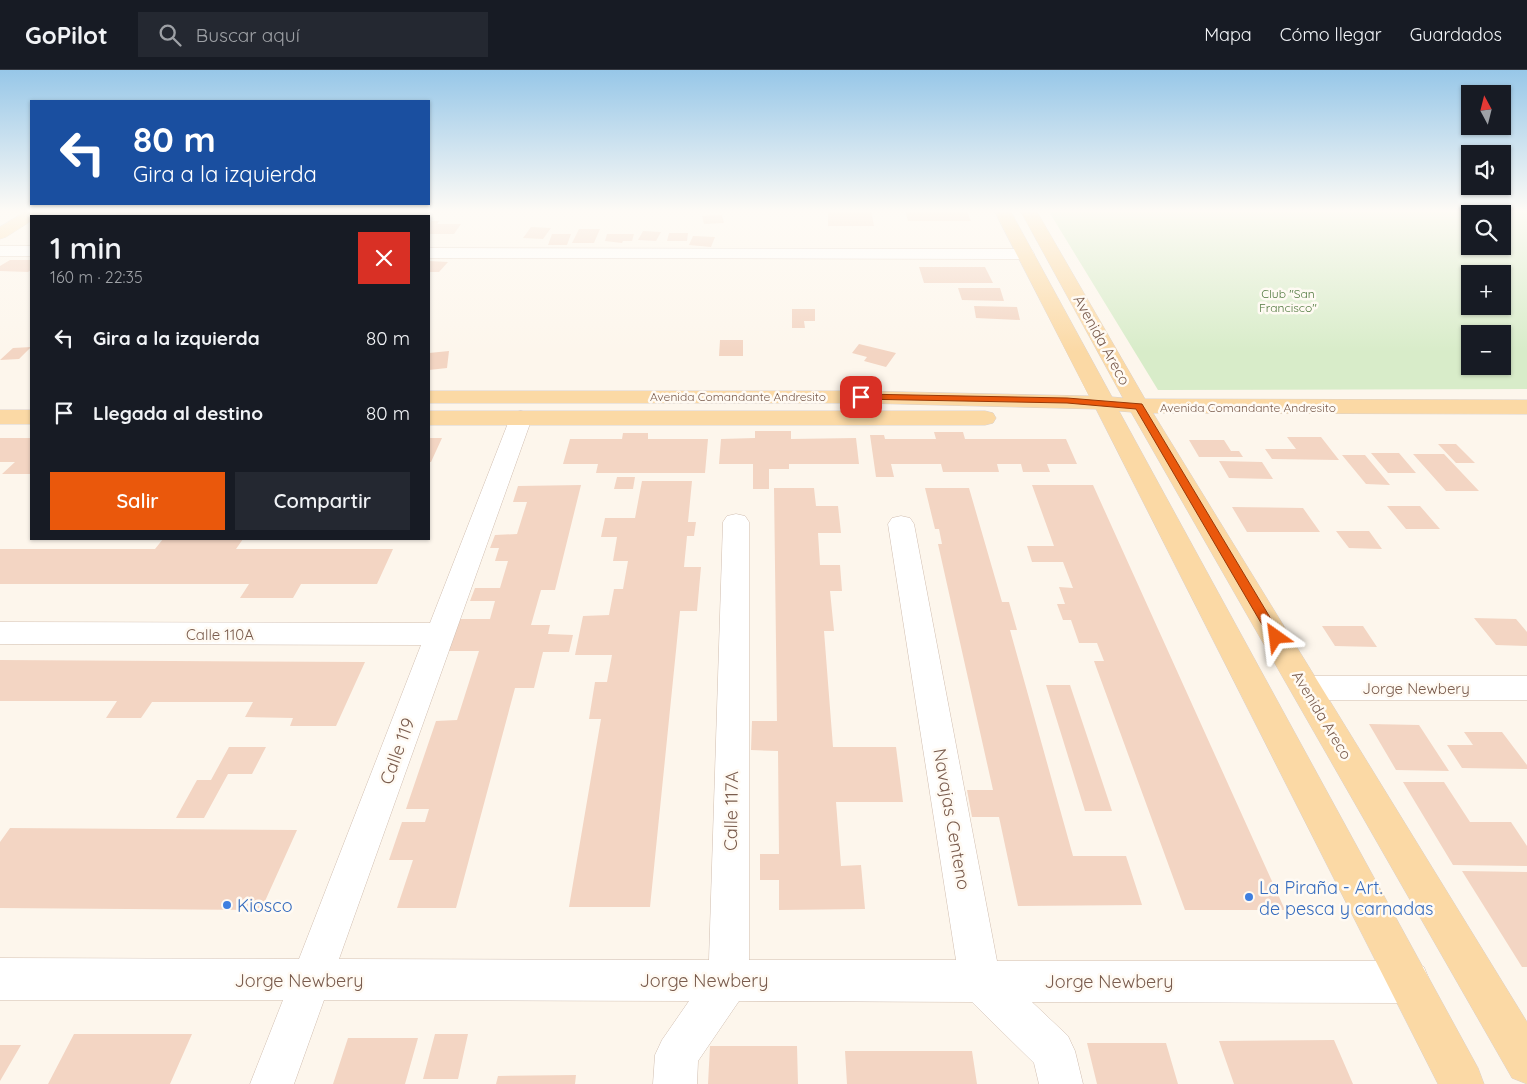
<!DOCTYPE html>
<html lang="es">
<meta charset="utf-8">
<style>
:root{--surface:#171b24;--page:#242831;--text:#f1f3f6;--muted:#9ea1a6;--line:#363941;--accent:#ea580c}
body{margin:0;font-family:Quicksand,sans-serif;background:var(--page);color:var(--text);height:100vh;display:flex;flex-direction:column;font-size:19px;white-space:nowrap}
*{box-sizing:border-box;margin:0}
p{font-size:16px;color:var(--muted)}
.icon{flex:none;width:28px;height:28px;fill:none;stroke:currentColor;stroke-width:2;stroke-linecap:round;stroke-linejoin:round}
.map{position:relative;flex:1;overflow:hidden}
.drawer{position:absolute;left:30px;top:145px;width:400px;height:325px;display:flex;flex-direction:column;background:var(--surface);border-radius:0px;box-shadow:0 1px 4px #0004}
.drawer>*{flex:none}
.hud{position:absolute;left:30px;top:30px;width:400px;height:105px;border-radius:0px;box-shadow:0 1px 4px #0004;background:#1a4fa0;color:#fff;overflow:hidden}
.needle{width:32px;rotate:353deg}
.controls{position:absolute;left:1461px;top:15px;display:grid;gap:10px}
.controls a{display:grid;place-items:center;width:50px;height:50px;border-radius:0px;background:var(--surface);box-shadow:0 1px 4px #0004;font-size:25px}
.pin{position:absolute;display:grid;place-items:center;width:42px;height:42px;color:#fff;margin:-21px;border-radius:10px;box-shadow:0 2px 8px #0006}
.me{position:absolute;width:55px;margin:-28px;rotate:329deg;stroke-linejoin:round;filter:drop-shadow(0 0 4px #0008)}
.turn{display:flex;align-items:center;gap:18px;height:105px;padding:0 20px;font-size:22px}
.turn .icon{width:65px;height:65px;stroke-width:2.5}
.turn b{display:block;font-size:35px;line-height:42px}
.round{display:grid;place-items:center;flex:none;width:52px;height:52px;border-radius:0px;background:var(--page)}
.summary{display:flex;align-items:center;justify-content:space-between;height:85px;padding:0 20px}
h1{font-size:30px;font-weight:600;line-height:38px}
.cta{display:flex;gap:10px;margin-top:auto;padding:10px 20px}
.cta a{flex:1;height:58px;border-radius:0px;background:var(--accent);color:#fff;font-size:20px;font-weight:600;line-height:58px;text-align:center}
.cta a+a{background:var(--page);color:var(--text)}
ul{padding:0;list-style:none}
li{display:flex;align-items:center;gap:15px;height:75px;padding:0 20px}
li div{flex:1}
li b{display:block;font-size:19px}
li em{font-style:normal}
header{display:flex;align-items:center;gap:30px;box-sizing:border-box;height:70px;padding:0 25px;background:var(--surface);border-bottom:1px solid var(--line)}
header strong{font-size:24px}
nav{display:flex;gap:28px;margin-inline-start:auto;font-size:18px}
.search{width:350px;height:45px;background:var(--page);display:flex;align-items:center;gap:12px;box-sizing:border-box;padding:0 18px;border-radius:0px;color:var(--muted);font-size:19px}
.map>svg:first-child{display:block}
.green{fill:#d8ecc9;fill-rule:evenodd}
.building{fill:#f3d5c3}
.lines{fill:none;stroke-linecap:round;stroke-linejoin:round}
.minor-casing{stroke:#d1beb0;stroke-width:1}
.major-casing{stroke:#dad1cd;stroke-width:1}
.minor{fill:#fff;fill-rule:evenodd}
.major{fill:#fbd9a5;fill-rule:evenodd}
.route{fill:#ea580c;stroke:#983908}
.shop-dot{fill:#3f7fe0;stroke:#fffaf3;stroke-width:2}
.labels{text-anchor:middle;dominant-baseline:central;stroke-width:5;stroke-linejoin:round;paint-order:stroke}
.far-park-label{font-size:12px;fill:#537a41;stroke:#fffaf3}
.far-street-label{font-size:12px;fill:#7a5c4d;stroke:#fffaf3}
.street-label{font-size:15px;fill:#7a5c4d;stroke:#fffaf3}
.near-street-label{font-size:18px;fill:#7a5c4d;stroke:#fffaf3}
.near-shop-label{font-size:18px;fill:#366cbe;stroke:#fffaf3;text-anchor:start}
</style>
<header>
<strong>GoPilot</strong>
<div class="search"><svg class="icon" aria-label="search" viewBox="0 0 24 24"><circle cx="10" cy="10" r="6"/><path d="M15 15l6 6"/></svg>Buscar aquí</div>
<nav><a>Mapa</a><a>Cómo llegar</a><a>Guardados</a></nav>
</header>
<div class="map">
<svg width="1527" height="1014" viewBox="0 0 1527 1014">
<rect width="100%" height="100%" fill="#fdf6ec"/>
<path class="green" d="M1048 140H1527V319L1158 320ZM1470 144H1502V176H1470ZM1470 204H1502V236H1470ZM1470 264H1502V296H1470Z"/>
<path class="building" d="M828 140H871L874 156H828Z
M905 140H966L971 151H908Z
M144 141 138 146H114L118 142Z
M722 145 724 153 704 154 702 146Z
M432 151H439L437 154H461L454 164H429V154Z
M531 157 551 158 543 169 523 168Z
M579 159H600L594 173H572Z
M643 161 661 162 656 171 638 170Z
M669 163H688L687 171H667Z
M552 164H571L567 175H548Z
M607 164H634L632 171H623L622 173 605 171Z
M693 166 715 167 711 177 689 175Z
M10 190H31V200L28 202 0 201V196Z
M429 191 448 192 439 202H429Z
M919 197H985L993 213H924Z
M958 218H1000L1004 231 962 230Z
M974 236 1017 237 1020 250 976 248Z
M792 239H815V251H804L805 258H792Z
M720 270H743V286H719Z
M859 274 896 283 886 297 864 291 867 287 852 283Z
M31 277 19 289 0 290 13 278Z
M449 281 447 298 429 300V283Z
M755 361H791V369L856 368 859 394H789V399H769V419H753V394H719L721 369 755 368Z
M934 362H963L965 369H1066L1077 394H1047L1050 402H1023L1021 394H997L999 402H943L941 394H891L894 407H876L870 365H884L885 369H936Z
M623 363H648V369H708L705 403H596L598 394H563L570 369H622Z
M1287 367H1321L1339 390 1272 389 1265 379H1296Z
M0 368H31V404H2L15 392H0Z
M429 368H442L431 392H429Z
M1189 370H1224L1231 381H1239L1243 387H1199Z
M1438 374H1456L1475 393H1456Z
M1371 383H1399L1416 403H1388Z
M1413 384H1444L1479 421H1446Z
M1342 385H1365L1390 415 1366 414Z
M1219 391 1262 392 1273 409 1229 408Z
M617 407H635L633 419H614Z
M642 411H692L688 452H696L694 466H687L684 497H701L697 541H680L650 837H569L601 649H589L595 612H607L612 585H575L583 546 609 545 614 519H623L628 491H613L617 467H601L605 448H635Z
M581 415 555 520H541L531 555H550L548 564 573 565 569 582H543L534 618H515L456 838H397L413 790H389L402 752H425L429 739H406L436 651 457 650 479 581H447L459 549H490L495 531H470L475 518H500L508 491H495L499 478H490L495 465 517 464 527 432H513L518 416Z
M1032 415H1093L1285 840H1185L1094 591H1104L1097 573H1079L1071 550H1063L1057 534H1065L1059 517 1073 518 1063 492H1032L1027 476H1054Z
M774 418H814L816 436H838L841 463H818L820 495H840L842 521H830L834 561H824L833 677H896L903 732H836L841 796 861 795 865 839 779 840V810H760V784H779L778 681 751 680 752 651H777Z
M925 418H969L1002 532H1009L1017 560H1010L1073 786H1126L1142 835 1018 836 999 747H972L967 720H993L938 474H942L939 459H935Z
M1387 436H1420L1440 459H1406Z
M1232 437 1303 438 1320 462H1247Z
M1336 461H1369L1382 479 1349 478Z
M163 469H243L236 479H393L377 514H301L293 528H240L249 514H0V479H155Z
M1474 548 1516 549 1527 562V576L1496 575Z
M1322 556H1363L1377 577 1335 576Z
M0 590 365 592 336 656H290L293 648 245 647 253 632H152L141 648H106L117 631H0Z
M1046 615H1070L1112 741H1085Z
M1369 654 1419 655 1449 701 1396 700Z
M1464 662H1502L1527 695V699L1462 698 1447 675H1473Z
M229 677H266L252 704H228L204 748H176L197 710H211Z
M1403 712H1444L1470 752H1511L1527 776V796L1453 795Z
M10 758 297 760 261 840 0 838V772Z
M1462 801 1527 802V897H1522Z
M74 964H192L170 1014H48Z
M435 964H468L458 1009H423Z
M348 968H418L405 1014H333Z
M1334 970 1353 1014H1234L1219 971Z
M1087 973H1166L1178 1014H1097Z
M0 975H21L0 1011Z
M710 976H797L798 1014H708Z
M845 981H972L977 1014H847Z
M576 1005 575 1014H496L498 1006Z"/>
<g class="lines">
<g class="minor-casing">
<path id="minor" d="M287 140H304L298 146H281Z
M0 176H31V186H0Z
M429 178 1026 179 1032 180 1034 184 1032 188 1026 189 429 188Z
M521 341 529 343 532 348 339 889 709 890 723 452 727 446 736 444 745 446 749 452V890H956L888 454 892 448 901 446 910 448 914 454 997 891H1409L1424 897 1430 912 1424 927 1409 933 1032 932 1068 966 1075 981 1083 1014H1039L1034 993 972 932 739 931 698 991 697 1014H653L655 985 662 970 689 931 324 930 294 1014H250L283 930H0V888L299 889 421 575 0 574V552L430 553 510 348 513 343Z
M1306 606H1527V630H1306L1295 627 1290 618 1295 609Z"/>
</g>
<g class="major-casing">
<path id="major" d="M28 140H47L40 146H31V151L6 167 0 169V157Z
M994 140H1010L1112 327 1123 328 1020 140H1036L1145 329 1527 330V344L1153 343 1527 952V1014L1512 1008 1131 342 1119 341 1478 998 1484 1014H1438L1096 339 861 333H429V321H861L1089 326Z
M0 340H31V354H0Z
M429 341H985L993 343 996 348 993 353 985 355H429Z"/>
</g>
<use href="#minor" class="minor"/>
<use href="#major" class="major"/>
</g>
<linearGradient id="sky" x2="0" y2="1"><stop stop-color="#97c7e8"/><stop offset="0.5" stop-color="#fefbf6"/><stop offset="1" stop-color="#fefbf6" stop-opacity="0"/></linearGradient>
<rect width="1527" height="282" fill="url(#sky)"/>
<path class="route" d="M861 324 1067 328 1142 334 1280 564 1282 567 1280 570H1271L1136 339 1067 333 858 329V325Z"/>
<g class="shop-dot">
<circle cx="1249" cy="827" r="5"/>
<circle cx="227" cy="835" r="5"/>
</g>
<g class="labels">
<g class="far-park-label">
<text x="1288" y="223">Club "San<tspan x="1288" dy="14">Francisco"</tspan></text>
</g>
<g class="far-street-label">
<text x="738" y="326">Avenida Comandante Andresito</text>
<text x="1248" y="337">Avenida Comandante Andresito</text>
</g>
<g class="street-label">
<text transform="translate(1102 270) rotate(61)">Avenida Areco</text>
<text x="220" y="564">Calle 110A</text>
<text x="1416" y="618">Jorge Newbery</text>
<text transform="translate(1322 645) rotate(59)">Avenida Areco</text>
</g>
<g class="near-street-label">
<text transform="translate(397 681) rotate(-70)">Calle 119</text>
<text transform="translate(731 741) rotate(-89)">Calle 117A</text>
<text transform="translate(952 749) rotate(80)">Navajas Centeno</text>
<text x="299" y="910">Jorge Newbery</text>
<text x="704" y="910">Jorge Newbery</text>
<text x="1109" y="911">Jorge Newbery</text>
</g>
<g class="near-shop-label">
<text x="1259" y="817">La Piraña - Art.<tspan x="1259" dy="21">de pesca y carnadas</tspan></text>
<text x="237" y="835">Kiosco</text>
</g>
</g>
</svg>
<div class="controls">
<a><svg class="needle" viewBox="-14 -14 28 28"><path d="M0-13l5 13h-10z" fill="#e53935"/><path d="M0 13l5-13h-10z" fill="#9ea1a6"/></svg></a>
<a><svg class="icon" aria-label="sound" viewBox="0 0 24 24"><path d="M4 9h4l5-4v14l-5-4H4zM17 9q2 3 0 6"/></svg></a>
<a><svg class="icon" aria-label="search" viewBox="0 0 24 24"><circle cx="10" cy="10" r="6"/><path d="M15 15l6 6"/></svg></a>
<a>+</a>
<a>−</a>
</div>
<div class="pin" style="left:861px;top:327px;background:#d93025"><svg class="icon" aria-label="arrive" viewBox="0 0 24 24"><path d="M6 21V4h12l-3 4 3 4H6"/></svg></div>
<svg class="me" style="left:1276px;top:567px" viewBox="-20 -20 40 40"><path d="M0-17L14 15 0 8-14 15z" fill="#ea580c" stroke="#fff" stroke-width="4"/></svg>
<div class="hud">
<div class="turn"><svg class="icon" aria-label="left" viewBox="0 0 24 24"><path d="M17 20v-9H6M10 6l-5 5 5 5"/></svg><div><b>80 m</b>Gira a la izquierda</div></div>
</div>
<section class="drawer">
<div class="summary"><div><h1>1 min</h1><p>160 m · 22:35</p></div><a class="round" style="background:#d93025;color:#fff"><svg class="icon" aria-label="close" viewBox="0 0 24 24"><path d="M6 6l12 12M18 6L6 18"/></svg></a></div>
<ul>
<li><svg class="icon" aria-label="left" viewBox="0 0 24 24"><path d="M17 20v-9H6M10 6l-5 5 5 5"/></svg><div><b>Gira a la izquierda</b></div><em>80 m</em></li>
<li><svg class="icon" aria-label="arrive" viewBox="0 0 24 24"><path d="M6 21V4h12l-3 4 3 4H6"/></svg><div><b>Llegada al destino</b></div><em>80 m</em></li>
</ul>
<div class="cta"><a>Salir</a><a>Compartir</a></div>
</section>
</div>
